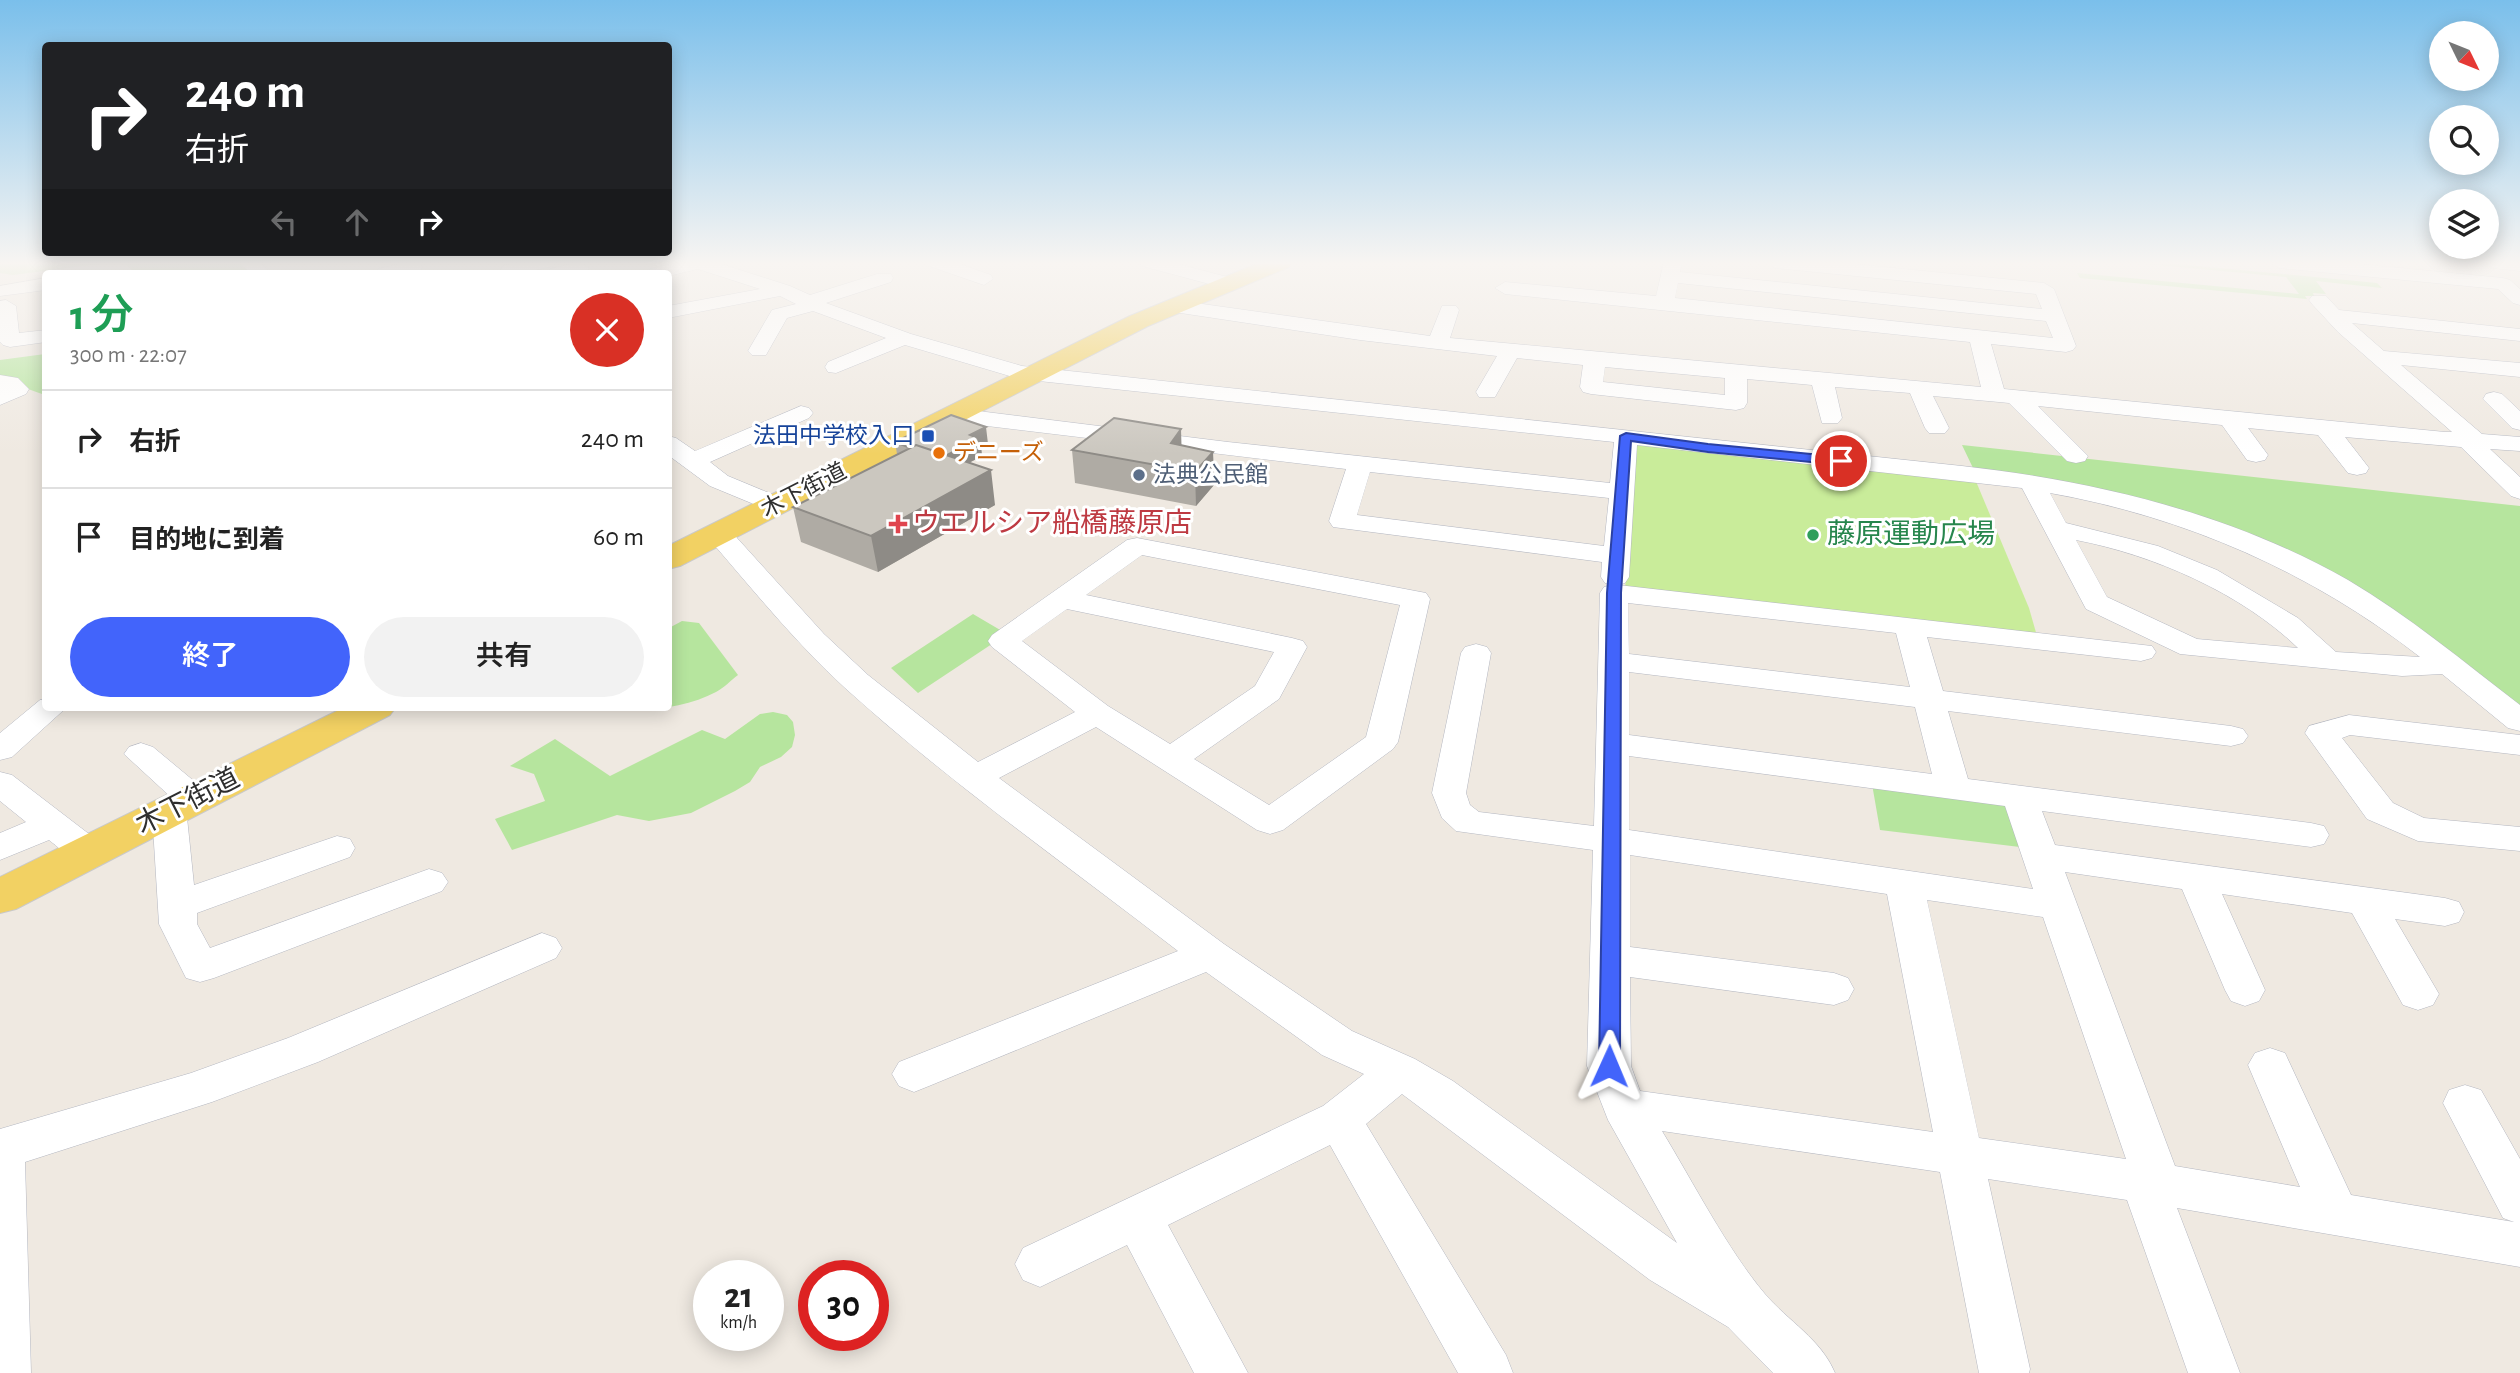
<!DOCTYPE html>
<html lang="ja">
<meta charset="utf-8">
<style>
:root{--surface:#fff;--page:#f2f2f2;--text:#222;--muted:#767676;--line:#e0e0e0;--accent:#4264fb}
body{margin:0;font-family:"Alegreya Sans","Noto Sans JP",sans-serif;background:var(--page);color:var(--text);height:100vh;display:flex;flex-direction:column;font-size:26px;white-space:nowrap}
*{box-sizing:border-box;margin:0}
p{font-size:23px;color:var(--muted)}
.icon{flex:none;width:38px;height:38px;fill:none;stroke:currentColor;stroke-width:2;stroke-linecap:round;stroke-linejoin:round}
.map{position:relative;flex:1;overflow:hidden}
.side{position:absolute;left:42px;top:270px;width:630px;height:441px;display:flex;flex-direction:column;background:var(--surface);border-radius:7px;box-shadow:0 4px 18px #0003}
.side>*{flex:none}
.banner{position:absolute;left:42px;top:42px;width:630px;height:214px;border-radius:7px;box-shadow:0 4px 18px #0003;background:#202124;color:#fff;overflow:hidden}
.needle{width:46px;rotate:133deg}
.buttons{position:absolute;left:2429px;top:21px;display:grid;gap:14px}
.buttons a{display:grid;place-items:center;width:70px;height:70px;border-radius:50%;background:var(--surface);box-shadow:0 4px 18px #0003;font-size:35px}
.speed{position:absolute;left:693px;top:1260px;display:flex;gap:14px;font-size:35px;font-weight:700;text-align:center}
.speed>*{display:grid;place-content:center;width:91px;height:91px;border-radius:50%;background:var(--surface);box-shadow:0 4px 18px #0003;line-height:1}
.speed small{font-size:18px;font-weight:400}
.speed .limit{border:10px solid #d22;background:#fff;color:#111}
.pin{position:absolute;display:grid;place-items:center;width:60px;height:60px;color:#fff;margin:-30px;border:4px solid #fff;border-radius:50%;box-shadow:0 2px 7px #0007}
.me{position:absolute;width:77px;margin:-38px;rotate:1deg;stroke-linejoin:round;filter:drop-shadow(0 0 5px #0008)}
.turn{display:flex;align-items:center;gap:24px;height:147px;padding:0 28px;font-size:32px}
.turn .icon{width:91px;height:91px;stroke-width:2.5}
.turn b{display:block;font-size:49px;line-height:60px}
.lanes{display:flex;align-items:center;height:66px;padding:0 28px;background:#0003;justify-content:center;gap:35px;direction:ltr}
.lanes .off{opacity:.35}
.round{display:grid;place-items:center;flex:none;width:74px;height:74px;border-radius:37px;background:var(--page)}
.head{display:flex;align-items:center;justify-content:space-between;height:119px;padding:0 28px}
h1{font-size:42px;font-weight:600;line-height:52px;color:#1e9e55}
.button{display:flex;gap:14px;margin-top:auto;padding:14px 28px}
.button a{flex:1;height:80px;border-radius:42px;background:var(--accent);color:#fff;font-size:28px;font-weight:600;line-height:80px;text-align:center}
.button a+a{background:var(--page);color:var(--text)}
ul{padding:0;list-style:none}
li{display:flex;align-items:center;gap:21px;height:98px;padding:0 28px;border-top:2px solid var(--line)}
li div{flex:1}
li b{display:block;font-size:26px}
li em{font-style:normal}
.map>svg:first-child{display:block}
.green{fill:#b6e59e}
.pitch{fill:#c9ec9a}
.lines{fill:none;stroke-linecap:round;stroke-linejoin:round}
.minor-casing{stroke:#b4b7c1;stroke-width:1}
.major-casing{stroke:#c9c9c9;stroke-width:2}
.minor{fill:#fff;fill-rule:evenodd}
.major{fill:#f2d163;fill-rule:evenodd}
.wall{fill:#afaba4}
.shaded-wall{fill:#8e8b86}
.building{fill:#cbc7bf;stroke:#8e8b86;stroke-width:2}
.route{fill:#4264fb;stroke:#2b41a3;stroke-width:2}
.transit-dot{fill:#1a4fb4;stroke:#fff;stroke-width:2.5}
.food-dot{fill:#e8710a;stroke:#fff;stroke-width:2.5}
.service-dot{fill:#5c6f8a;stroke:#fff;stroke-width:2.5}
.health-dot{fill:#e0444e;stroke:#fff;stroke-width:2.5}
.leisure-dot{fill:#2e9e5b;stroke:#fff;stroke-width:2.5}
.labels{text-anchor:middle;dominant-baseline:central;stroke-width:6;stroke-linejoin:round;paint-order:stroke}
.far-transit-label{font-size:23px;fill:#164399;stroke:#fff;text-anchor:end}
.far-food-label{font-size:23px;fill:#c56008;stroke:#fff;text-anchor:start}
.far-service-label{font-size:23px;fill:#4e5e75;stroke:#fff;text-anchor:start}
.far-street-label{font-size:23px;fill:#2e2e2e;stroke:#fff}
.health-label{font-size:28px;fill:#be3a42;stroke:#fff;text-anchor:start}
.leisure-label{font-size:28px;fill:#27864d;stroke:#fff;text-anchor:start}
.street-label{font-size:28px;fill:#2e2e2e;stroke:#fff}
</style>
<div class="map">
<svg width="2520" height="1373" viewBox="0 0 2520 1373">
<rect width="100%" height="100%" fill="#efe9e1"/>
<path class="green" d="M0 262H114L13 275 0 273Z
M122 262H238L251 273H136Z
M2125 262H2156L2377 283 2382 288 2316 281 2326 294 2313 293 2314 296H2305L2307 299 2080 278 2077 273 2299 294 2286 277Z
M45 354V395C29 390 17 383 0 381V360Z
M1962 445 2520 506V707L2250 538 1973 468Z
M973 614 1007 634 918 693 891 668Z
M682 621 699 623 738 675C731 680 724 688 716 692 686 708 639 714 607 707H668L669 628Z
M773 712 787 715 793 722 795 735 792 747 781 757 760 767 750 782 735 791 691 813 649 821 617 815 512 850 495 819 545 801 534 774 510 766 555 739 610 776 702 730 725 739 760 714Z
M1872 784 1997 801 2015 809 2028 848 1880 830Z"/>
<path class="pitch" d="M1634 442 1975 479 2029 608 2037 636 1625 590Z"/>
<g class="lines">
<g class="minor-casing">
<path id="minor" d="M240 262H260L270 273H250Z
M409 262 420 263 422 267 420 271 376 273 378 269Z
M520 262H556L553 266 522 273H503L501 270 503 266Z
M580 262 589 268 587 272 548 273 550 269Z
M679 262H715L790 286 810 295 877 274H891L893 278 891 282 826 303 911 334 1022 366 1962 466C2095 481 2230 513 2348 580 2409 616 2464 662 2520 705V731L2508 728 2442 674 2402 676 2180 654 2086 609 2022 488 1637 445 1629 577 1625 583 1618 585 2152 646 2156 652 2152 658 2141 661 1927 637 1943 691 2231 726 2243 729 2248 736 2243 743 2231 746 1948 711 1968 779 2311 823 2324 826 2329 835 2324 844 2311 847 2042 811 2055 845 2445 898 2459 902 2464 912 2459 922 2445 926 2395 919 2439 994 2433 1005 2418 1010 2403 1005 2352 913 2222 894 2265 990 2259 1001 2245 1006 2231 1001 2225 990 2182 889 2065 872 2175 1166 2300 1187 2248 1065 2255 1053 2270 1048 2285 1053 2351 1195 2514 1222 2503 1218 2443 1103 2449 1090 2465 1085 2481 1090 2520 1159V1267L2177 1208 2240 1373H2188L2127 1200 1988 1179 2030 1369 2029 1373H1979L1940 1172 1662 1131C1693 1182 1727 1249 1765 1294 1788 1321 1821 1339 1835 1373H1773L1728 1327 1650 1280 1402 1094 1366 1124 1506 1355 1513 1373H1458L1330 1145 1168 1225 1248 1373H1194L1127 1245 1040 1287 1023 1280 1015 1264 1023 1248 1323 1106 1364 1074 1322 1055 1206 972 929 1086 914 1092 899 1086 892 1074 899 1062 1178 951C1067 865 950 783 845 688 796 643 753 590 710 540L706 534 710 528 719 526 728 528 824 634 868 675 978 762 1075 712 992 647 988 641 992 635 1127 540 1137 538 1426 593 1430 599 1398 742 1393 749 1283 830 1270 834 1257 830 1096 727 999 778 1224 944 1352 1031 1415 1059 1453 1081 1677 1243 1608 1120 1587 1066 1593 850 1456 831 1442 818 1432 793 1461 653 1465 647 1476 644 1487 647 1491 653 1466 793 1470 805 1479 812 1594 826 1600 593 1604 587 1612 585 1605 583 1601 577 1602 562 1333 527 1329 521 1346 469 954 422 946 420 942 415 946 410 954 408 1228 442 1610 483 1614 442 1020 379 905 345 836 373 828 372 825 367 828 362 886 338 813 311 787 318 766 355H752L748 351 772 310 796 304 780 296 668 318V306L760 289 698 269 668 276V273H648L650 269ZM1370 472 1609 498 1604 546 1357 515ZM2050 493C2185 517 2311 572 2420 657L2336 652 2298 618 2217 570 2158 546 2066 523ZM2076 540C2154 555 2241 593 2298 648L2197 639 2107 597ZM1142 555 1400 605 1366 737 1269 805 1194 759 1279 699 1307 647 1303 641 1292 638 1086 595ZM1628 603 1896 633 1910 687 1629 654ZM1067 609 1274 652 1255 686 1170 744 1108 706 1022 641ZM1629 672 1915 707 1932 774 1629 735ZM1629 756 2005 806 2033 889 1629 830ZM1630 855 1887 894 1933 1132 1640 1091 1631 1066 1630 977 1834 1005 1848 1000 1854 989 1848 978 1834 973 1630 947ZM1927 900 2043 917 2126 1159 1979 1138Z
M926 262H954L991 275 993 279 984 285 929 266Z
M1139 262H1170L1235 279 1237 283 1228 289 1142 266Z
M1664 262H1682L1680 272 2042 309 2036 294 1775 268 1766 262H1833L2044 283 2054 289 2076 346 2073 350 2066 352 1991 344 2004 389 2445 432H2452L2338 332 2312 304 2309 300 2312 296H2326L2339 310 2520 329V341L2352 323 2384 351 2520 363V377L2401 365 2482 434 2520 437V451L2490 449 2520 477V499L2511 496 2461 447 2345 437 2369 468 2366 473 2357 475 2348 473 2318 435 2248 428 2268 455 2265 460 2256 462 2247 460 2222 425 2038 406 2088 456 2085 461 2076 463 2067 461 2009 403 1999 402 1933 396 1949 428 1945 433H1929L1925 428 1910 393 1835 387 1842 418 1838 423H1822L1812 385 1747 379V403L1744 408 1736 410 1591 394 1583 392 1580 387 1583 365 1517 358 1495 397H1479L1476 392 1497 356 1360 340 1174 312 1164 306 1174 300 1430 336 1442 306H1456L1459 310 1450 338 1981 387 1970 342 1505 294 1495 288 1505 282 1656 296ZM1678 283 2046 321 2053 338 1675 298ZM1605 367 1725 378V395L1603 382Z
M2270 262H2338L2503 278 2510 280 2520 289V305L2513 303 2498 289 2279 268Z
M2484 262H2520V271L2493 268Z
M46 278V290L0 296V286Z
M6 300 16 306 19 333 46 330V342L10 347 3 345 0 342V301Z
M0 375 18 378 29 389 26 394 0 405Z
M2494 392 2502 394 2520 411V430L2512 428 2483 399 2486 394Z
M801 406 809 408 813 413 809 418 710 462 728 476 786 500 790 505 786 510 777 513 768 510 710 486 668 455V436L676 438 695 451Z
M46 699V707H67L12 757 0 760V733L40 700Z
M2349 715 2520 735V755L2350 735 2342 738 2393 803 2424 818 2520 827V851L2418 841 2367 819 2305 733 2309 726Z
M141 743 153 747 206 791 211 799 206 807 194 810 186 808 194 885 337 836 350 839 355 848 350 857 197 913V924L210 948 429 869 442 873 448 882 442 891 214 978 200 982 186 978 159 924 152 811 157 803 174 800 124 754 129 747Z
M0 772 12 775 102 844 107 853 102 862C79 869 67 854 49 840L0 860V833L26 822 0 801Z
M542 933 556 938 562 948 556 958 318 1062 212 1102 25 1162 31 1373H0V1129L191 1073 288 1038Z"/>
</g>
<g class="major-casing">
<path id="major" d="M1261 262H1292L1289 267 1148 326 680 566 668 569V546L1130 316Z
M345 707H396L390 715 16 909 0 913V877Z"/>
</g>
<use href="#minor" class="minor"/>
<use href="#major" class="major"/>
</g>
<path class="wall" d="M895 442 988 444 981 447 982 456 969 463 995 505 878 572 801 542 793 507 897 454Z
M1182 445 1213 452 1214 485 1196 506 1075 483 1072 450Z"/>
<path class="shaded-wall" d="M986 427 988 444 981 447 982 456 943 476 940 459 970 435Z
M1181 429 1182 462 1171 443Z
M1213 452 1214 485 1196 506 1195 472Z
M991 470 995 505 878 572 871 536Z"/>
<path class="building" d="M951 415 986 427 970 435 980 439 947 455 916 445 910 448 895 442Z
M1114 418 1181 429 1171 443 1213 452 1195 472 1072 450Z
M916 445 991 470 871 536 793 507Z"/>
<linearGradient id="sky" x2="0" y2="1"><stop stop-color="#7abfeb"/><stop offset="0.58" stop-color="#f8f5f2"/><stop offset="1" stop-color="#f8f5f2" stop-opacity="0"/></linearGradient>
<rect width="2520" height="454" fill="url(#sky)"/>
<path class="route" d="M1626 433 1708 444 1841 457 1847 461 1841 465 1708 452 1631 441 1621 593 1620 1066 1617 1073 1609 1075 1602 1073 1599 1066 1607 593 1620 436Z"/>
<rect class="transit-dot" x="921" y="429" width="14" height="14" rx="3.5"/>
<circle class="food-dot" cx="939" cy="453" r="7"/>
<circle class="service-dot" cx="1139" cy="475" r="7"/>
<path class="health-dot" d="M894.5 513.5h7v7h7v7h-7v7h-7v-7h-7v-7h7z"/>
<circle class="leisure-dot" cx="1813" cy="535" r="7"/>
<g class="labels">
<g class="far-transit-label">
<text x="914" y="436">法田中学校入口</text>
</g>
<g class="far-food-label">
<text x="953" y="453">デニーズ</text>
</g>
<g class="far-service-label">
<text x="1153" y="475">法典公民館</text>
</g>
<g class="far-street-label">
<text transform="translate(804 491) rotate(-27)">木下街道</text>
</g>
<g class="health-label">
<text x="912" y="524">ウエルシア船橋藤原店</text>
</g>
<g class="leisure-label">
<text x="1827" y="535">藤原運動広場</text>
</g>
<g class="street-label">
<text transform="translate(188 802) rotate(-27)">木下街道</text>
</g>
</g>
</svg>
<div class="buttons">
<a><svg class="needle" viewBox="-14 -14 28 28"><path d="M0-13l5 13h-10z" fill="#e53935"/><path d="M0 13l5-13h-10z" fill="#767676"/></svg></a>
<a><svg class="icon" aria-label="search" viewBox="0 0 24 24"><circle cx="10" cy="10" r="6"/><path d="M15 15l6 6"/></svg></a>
<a><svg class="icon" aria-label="layers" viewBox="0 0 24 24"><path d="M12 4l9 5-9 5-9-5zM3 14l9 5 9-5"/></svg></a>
</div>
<div class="speed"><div>21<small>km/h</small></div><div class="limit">30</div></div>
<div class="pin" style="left:1841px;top:461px;background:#d93025"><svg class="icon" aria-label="arrive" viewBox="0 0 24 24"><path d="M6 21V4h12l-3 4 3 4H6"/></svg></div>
<svg class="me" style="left:1609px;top:1066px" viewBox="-20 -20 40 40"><path d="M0-17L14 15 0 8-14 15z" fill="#4264fb" stroke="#fff" stroke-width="4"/></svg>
<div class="banner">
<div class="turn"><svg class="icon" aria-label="right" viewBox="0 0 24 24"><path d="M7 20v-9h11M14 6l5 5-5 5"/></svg><div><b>240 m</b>右折</div></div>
<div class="lanes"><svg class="icon off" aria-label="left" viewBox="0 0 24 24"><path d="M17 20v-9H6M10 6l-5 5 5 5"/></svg><svg class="icon off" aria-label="ahead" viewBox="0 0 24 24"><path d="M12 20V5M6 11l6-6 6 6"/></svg><svg class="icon" aria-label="right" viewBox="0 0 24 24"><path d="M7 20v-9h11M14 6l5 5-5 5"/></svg></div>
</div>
<section class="side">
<div class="head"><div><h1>1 分</h1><p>300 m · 22:07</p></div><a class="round" style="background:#d93025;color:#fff"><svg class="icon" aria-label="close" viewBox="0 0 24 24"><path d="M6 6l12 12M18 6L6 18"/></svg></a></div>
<ul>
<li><svg class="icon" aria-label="right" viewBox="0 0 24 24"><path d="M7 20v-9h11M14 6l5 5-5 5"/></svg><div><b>右折</b></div><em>240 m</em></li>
<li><svg class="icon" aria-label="arrive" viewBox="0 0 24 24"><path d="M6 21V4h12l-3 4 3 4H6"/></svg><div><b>目的地に到着</b></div><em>60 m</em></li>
</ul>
<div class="button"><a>終了</a><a>共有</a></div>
</section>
</div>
